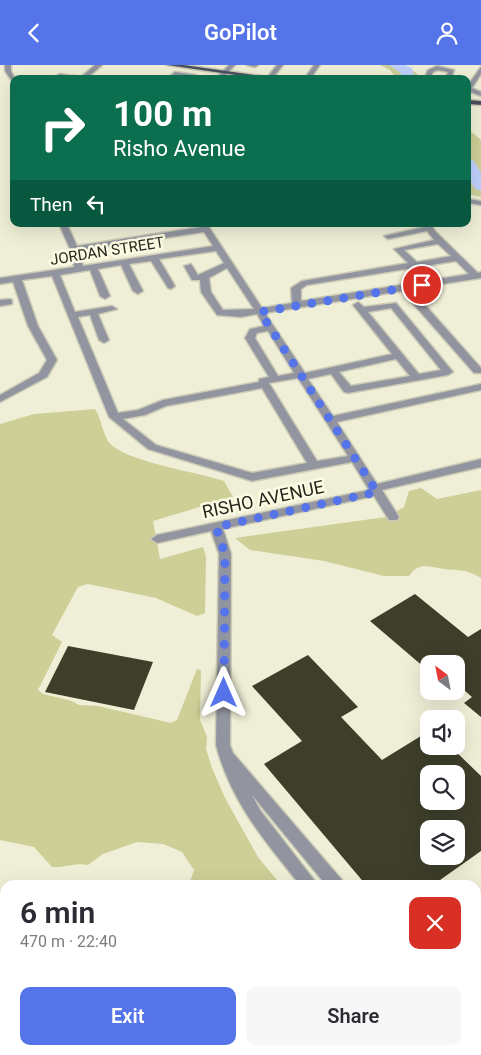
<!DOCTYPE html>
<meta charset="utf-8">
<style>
:root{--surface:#fff;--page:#f7f7f7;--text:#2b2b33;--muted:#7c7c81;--accent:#5574e9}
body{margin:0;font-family:Roboto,sans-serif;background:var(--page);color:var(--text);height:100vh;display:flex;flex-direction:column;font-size:19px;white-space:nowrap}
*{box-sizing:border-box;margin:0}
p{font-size:16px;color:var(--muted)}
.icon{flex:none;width:28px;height:28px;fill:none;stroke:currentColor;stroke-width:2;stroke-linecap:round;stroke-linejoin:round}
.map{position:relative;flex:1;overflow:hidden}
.sheet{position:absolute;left:0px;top:815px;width:481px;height:175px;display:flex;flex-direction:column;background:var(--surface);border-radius:15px 15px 0 0;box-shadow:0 5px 20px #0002}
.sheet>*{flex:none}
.guide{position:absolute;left:10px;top:10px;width:461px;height:152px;border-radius:10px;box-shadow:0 5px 20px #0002;background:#0b6e4f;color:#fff;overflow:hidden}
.needle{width:32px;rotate:328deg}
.controls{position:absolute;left:420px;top:590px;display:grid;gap:10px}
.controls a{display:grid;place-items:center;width:45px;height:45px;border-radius:10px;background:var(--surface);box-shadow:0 5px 20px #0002;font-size:25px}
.pin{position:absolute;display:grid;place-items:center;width:42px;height:42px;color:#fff;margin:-21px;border:2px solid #fff;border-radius:50%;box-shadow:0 1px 5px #0007}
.me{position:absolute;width:55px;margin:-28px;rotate:0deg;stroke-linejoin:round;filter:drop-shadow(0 0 4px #0008)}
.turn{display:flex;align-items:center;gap:18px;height:105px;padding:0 20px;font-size:22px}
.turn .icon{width:65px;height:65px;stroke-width:2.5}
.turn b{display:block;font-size:35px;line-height:42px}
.then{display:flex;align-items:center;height:48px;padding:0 20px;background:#0003;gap:10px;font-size:19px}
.round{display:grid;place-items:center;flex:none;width:52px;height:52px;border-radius:10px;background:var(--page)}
.summary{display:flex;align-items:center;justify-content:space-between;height:85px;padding:0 20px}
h1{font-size:30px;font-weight:600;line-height:38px}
.button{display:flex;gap:10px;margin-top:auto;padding:10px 20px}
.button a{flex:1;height:58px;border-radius:10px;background:var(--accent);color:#fff;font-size:20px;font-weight:600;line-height:58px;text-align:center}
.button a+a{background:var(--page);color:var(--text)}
header{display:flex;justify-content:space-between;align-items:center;height:65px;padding:0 20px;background:var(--accent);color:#fff;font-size:22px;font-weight:600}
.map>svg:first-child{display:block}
.green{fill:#cece97}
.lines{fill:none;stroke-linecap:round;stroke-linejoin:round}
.river{fill:#bfd0fc;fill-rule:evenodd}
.building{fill:#3e3e2b;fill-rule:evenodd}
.minor-casing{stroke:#cbcbb6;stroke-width:3}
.major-casing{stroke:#cbcbb6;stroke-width:3}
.minor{fill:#92959f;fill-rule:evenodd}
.major{fill:#494f5e;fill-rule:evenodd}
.route{stroke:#5574e9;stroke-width:9;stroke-dasharray:0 16.2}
.labels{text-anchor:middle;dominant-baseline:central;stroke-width:5;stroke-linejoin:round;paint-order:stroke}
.far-street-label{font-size:15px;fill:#27271f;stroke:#fcfce4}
.street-label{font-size:18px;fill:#27271f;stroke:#fcfce4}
</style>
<header><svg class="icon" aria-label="back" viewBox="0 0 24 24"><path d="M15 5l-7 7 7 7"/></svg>GoPilot<svg class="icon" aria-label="person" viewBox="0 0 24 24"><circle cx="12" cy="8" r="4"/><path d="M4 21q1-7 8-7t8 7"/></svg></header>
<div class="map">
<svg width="481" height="990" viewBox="0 0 481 990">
<rect width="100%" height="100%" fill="#efefd7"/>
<path class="green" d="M380 0C398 0 411 0 422 14H397L390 5Z
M468 64 481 75V132L468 129Z
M95 344C101 353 102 366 108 376 121 396 198 407 224 416L233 432 153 456 160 494 203 482 206 492 205 548 197 551 156 533 88 519 78 522 52 570 62 577 38 625 43 629 72 636 79 640 98 641 171 658 177 655 197 604 201 605 200 655 207 672 206 684 212 703 225 733 258 792 281 820H189L194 805 182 787 163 779 137 777 103 789 88 800C75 797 65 803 52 802L34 782 0 775V359L34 349Z
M421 423 437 434 481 425V513C462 502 458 507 439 503 426 501 418 498 409 511H384L324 496 250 485 235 473 386 452 404 442 409 426Z
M286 985H414L418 990H294Z"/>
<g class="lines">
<path class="river" d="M389 0H405L412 3 415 14H401V8Z
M468 94 474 96 481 108V126L475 124 468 112Z"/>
</g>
<path class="building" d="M415 529 468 572 481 564V652L464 638 472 632 456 618V599H429L425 603 370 556Z
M68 581 153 597 134 645 45 627Z
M308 590 358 642 341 652 382 695 429 666V681H450L481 711V786L433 820H366L264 699 302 676 252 621ZM429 709H456V736H429ZM429 764H456V791H429Z"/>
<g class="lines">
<g class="minor-casing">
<path id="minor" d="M5 0H11V6L15 14 14 19 5 6Z
M95 0H102L86 14H51L60 9 81 12Z
M229 0H235L222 14H215Z
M247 0H258L255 2Z
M277 0H283L272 14H266Z
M314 0H320L310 14H304Z
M437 1 454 5 451 14H445L448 7 438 5 433 7 430 14H424L428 5Z
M481 2V9L472 23 481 27V31L468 26V20Z
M175 7 196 10 193 14 177 11 174 14H167Z
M468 134 481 136V140L468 138Z
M59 159H67L77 181 201 162 199 159H207L262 243 292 238 291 223 302 216 408 198 394 184 434 175 427 166 388 174 384 171 424 162 422 159H430L436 167 478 208 481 207V213L411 224 481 303V308H474L402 226 265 248 305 308 392 289 353 240 358 237 364 242 396 238 453 307 448 310 348 328 344 327 331 309 308 314 333 351 481 319V325L337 357 377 419 481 394V402L382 425 399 452 397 455H389L374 431 223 464 231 489 230 680 233 688 342 815 344 820H326L252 730 260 745 318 820H300C264 775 231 737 216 680L219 489 211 466 157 478 151 474 157 470 369 425 352 397 252 416 148 384 109 352 52 211 22 215 38 261 57 295 47 312 0 337V330L39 308 47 295 28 261 13 217 0 219V213L74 202 70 184ZM204 167 213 181 83 201 79 186ZM438 179 451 191 417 197 404 185ZM216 186 224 198 198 210 191 199 184 201 192 215H200L201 227 217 250 241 252 257 249 264 261 250 264 245 273 269 312 259 314V317L163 335 138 345 118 348 78 252 90 250 99 275 104 278 109 275 98 249 117 244 112 241 75 247 60 210 90 205 100 231 105 234 110 231 98 204 121 200 133 226 138 229 143 226 129 199 151 196 168 223 171 224 175 221 159 194ZM456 196 469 209 301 236V224L307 220ZM227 203 254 244 223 245 211 227 209 213ZM391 243 441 305 419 309 368 247ZM268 266 294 308 278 311 255 273 257 268ZM396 294 410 311 351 321 339 307ZM298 313 348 391 317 396 269 318ZM262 323 307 398 252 408 156 380 123 354 145 350 166 341Z
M9 234 12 235V239L0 241V235Z
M476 977 481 980V990H466L464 985H476Z
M433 985H453L455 990H435Z"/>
</g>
<g class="major-casing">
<path id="major" d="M167 0H184L282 14H262Z
M468 35 481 36V40L468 39Z"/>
</g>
<use href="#minor" class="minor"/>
<use href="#major" class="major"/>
</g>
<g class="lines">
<path class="route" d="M224 628 225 489 216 462 377 427 260 247 422 220"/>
</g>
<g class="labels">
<g class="far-street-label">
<text transform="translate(107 186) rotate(-9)">JORDAN STREET</text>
</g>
<g class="street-label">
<text transform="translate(263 434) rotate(-12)">RISHO AVENUE</text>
</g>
</g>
</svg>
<div class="controls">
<a><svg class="needle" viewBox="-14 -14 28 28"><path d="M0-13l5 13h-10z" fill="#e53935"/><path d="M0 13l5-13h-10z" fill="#7c7c81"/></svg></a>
<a><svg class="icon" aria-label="sound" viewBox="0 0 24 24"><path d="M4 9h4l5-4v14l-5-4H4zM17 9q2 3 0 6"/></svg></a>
<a><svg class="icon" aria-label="search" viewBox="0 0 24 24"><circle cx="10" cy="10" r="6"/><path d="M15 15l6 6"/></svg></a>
<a><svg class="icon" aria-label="layers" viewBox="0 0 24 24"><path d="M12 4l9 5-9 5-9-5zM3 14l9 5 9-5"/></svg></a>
</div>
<div class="pin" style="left:422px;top:220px;background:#d93025"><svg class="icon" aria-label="arrive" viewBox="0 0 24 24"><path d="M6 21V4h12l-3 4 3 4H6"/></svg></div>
<svg class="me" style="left:224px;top:628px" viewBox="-20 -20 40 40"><path d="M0-17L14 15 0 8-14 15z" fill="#5574e9" stroke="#fff" stroke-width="4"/></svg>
<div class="guide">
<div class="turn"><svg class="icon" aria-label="right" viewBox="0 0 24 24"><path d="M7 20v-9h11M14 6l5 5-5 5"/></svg><div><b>100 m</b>Risho Avenue</div></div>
<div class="then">Then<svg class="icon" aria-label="left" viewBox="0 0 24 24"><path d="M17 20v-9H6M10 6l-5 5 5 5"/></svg></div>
</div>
<section class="sheet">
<div class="summary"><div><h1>6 min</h1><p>470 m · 22:40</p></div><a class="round" style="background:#d93025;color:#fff"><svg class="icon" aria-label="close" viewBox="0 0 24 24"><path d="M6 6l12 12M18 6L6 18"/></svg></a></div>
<div class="button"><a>Exit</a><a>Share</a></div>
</section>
</div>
